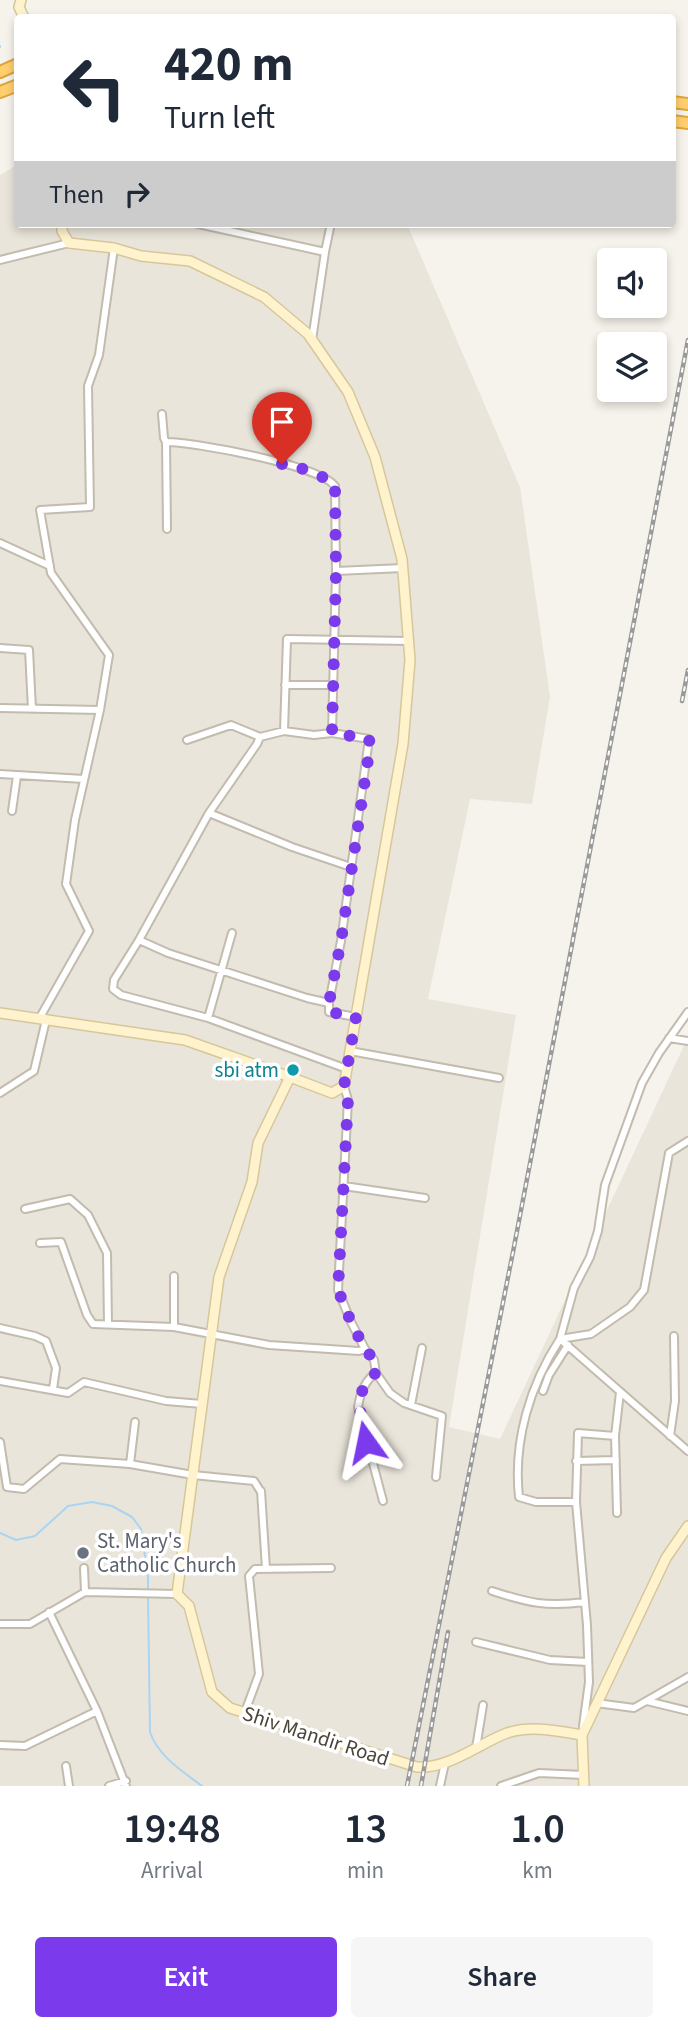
<!DOCTYPE html>
<style>
:root{--surface:#fff;--page:#f6f6f7;--text:#1f2937;--muted:#747a83;--accent:#7c3aed}
body{margin:0;font-family:"Source Sans 3",sans-serif;background:var(--page);color:var(--text);height:100vh;display:flex;flex-direction:column;font-size:26px;white-space:nowrap}
*{box-sizing:border-box;margin:0}
p{font-size:23px;color:var(--muted)}
.icon{flex:none;width:38px;height:38px;fill:none;stroke:currentColor;stroke-width:2;stroke-linecap:round;stroke-linejoin:round}
.map{position:relative;height:1786px;overflow:hidden}
.details{display:flex;flex-direction:column;background:var(--surface);flex:1}
.details>*{flex:none}
.banner{position:absolute;left:14px;top:14px;width:662px;height:214px;border-radius:7px;box-shadow:0 4px 10px #0003;background:#fff;color:var(--text);overflow:hidden}
.fabs{position:absolute;left:597px;top:248px;display:grid;gap:14px}
.fabs a{display:grid;place-items:center;width:70px;height:70px;border-radius:7px;background:var(--surface);box-shadow:0 4px 10px #0003;font-size:35px}
.pin{position:absolute;display:grid;place-items:center;width:60px;height:60px;color:#fff;margin:-72px -30px;border-radius:50% 50% 50% 0;rotate:-45deg;box-shadow:0 0 7px #0007}
.pin .icon{rotate:45deg}
.me{position:absolute;width:77px;margin:-38px;rotate:348deg;stroke-linejoin:round;filter:drop-shadow(0 0 5px #0008)}
.turn{display:flex;align-items:center;gap:24px;height:147px;padding:0 35px;font-size:32px}
.turn .icon{width:91px;height:91px;stroke-width:2.5}
.turn b{display:block;font-size:49px;line-height:60px}
.then{display:flex;align-items:center;height:66px;padding:0 35px;background:#0003;gap:14px;font-size:26px}
.eta{display:flex;justify-content:space-evenly;align-items:center;height:119px;text-align:center}
.eta b{font-size:42px;font-weight:600;line-height:49px}
.action{display:flex;gap:14px;margin-top:auto;padding:14px 35px}
.action a{flex:1;height:80px;border-radius:7px;background:var(--accent);color:#fff;font-size:28px;font-weight:600;line-height:80px;text-align:center}
.action a+a{background:var(--page);color:var(--text)}
.map>svg:first-child{display:block}
.residential{fill:#eae5da}
.lines{fill:none;stroke-linecap:round;stroke-linejoin:round}
.stream{stroke:#a9d4f2;stroke-width:2}
.street-casing{stroke:#c2bbae;stroke-width:10}
.secondary-casing{stroke:#d6c79b;stroke-width:12}
.highway-casing{stroke:#e0a43c;stroke-width:14}
.street{stroke:#fff;stroke-width:6}
.secondary{stroke:#fff3cd;stroke-width:9}
.highway{stroke:#ffcf6e;stroke-width:10}
.rail-casing{stroke:#9a9a9a;stroke-width:4.5}
.rail{stroke:#fff;stroke-width:2;stroke-dasharray:5;stroke-linecap:butt}
.route{stroke:#7c3aed;stroke-width:12;stroke-dasharray:0 21.6}
.culture-dot{fill:#0f9aa8;stroke:#fff;stroke-width:2.5}
.worship-dot{fill:#6b7280;stroke:#fff;stroke-width:2.5}
.labels{text-anchor:middle;dominant-baseline:central;stroke-width:7;stroke-linejoin:round;paint-order:stroke}
.culture-label{font-size:21px;fill:#0d838f;stroke:#fff;text-anchor:end}
.worship-label{font-size:21px;fill:#5b616d;stroke:#fff;text-anchor:start}
.street-label{font-size:21px;fill:#4b4439;stroke:#fff}
</style>
<div class="map">
<svg width="688" height="1786" viewBox="0 0 688 1786">
<rect width="100%" height="100%" fill="#f6f3ec"/>
<path class="residential" d="M17 165 18 224H407L520 487 550 697 532 804 470 799 428 999 516 1015 449 1427 500 1439 688 1037V1786H0V175Z"/>
<g class="lines">
<path class="stream" d="M0 46V47
M0 1533 16 1540 35 1536 68 1506 92 1502 112 1506 132 1517 141 1529 148 1577V1591
M148 1596 150 1732C158 1756 182 1771 202 1786"/>
<g class="street-casing">
<path id="street" d="M198 224 325 252 330 228
M0 260 69 243
M312 340 325 252
M162 414 164 438 166 442 167 529
M166 442C195 442 319 465 335 486L336 571 332 733
M0 543 50 566
M336 571 403 568
M0 648 29 650 32 709
M285 685H333
M0 708 100 710
M284 731 287 639 409 641
M260 737 257 744 209 813 139 940 114 980 113 989 121 995 208 1018 347 1069
M187 740 231 725 260 737 284 731 314 735 332 733 369 739 341 941 329 1003V1012L356 1017
M0 774 84 779
M12 811 17 776
M209 813 292 847 351 867
M139 940 168 953 307 998 329 1003
M688 1012 659 1053 642 1083 605 1185 598 1231 590 1257 574 1288 560 1339 688 1451
M208 1018 232 933
M39 1019 89 931 66 884 75 820 100 710 109 655 51 573 40 510 90 507 88 386 99 355 114 248
M669 1038 688 1041
M350 1051 499 1078
M344 1086 348 1100 338 1290 351 1322 365 1349 374 1360 376 1373 390 1393 404 1403 442 1416 436 1477
M0 1093 34 1071 46 1020
M344 1186 425 1198
M25 1209 70 1199 88 1215 107 1253 108 1324
M40 1243 61 1242 87 1315 93 1324 174 1327 269 1345 359 1351 365 1349
M174 1276V1327
M0 1328 35 1336 46 1341 56 1368 53 1389
M376 1373C365 1380 360 1394 358 1407L383 1501
M0 1381 68 1393 84 1382 166 1401 202 1404
M543 1391 549 1375 568 1345
M411 1405 422 1348
M615 1436 620 1392
M670 1436 675 1401 674 1336
M0 1442 7 1487 24 1489 60 1459 130 1464 193 1475 254 1481 261 1492
M576 1461 616 1460
M130 1464 135 1422
M261 1491 266 1569
M576 1502H536L519 1497C513 1441 530 1385 560 1339L591 1334 630 1307 644 1290 669 1153 688 1141
M84 1568 85 1592
M492 1591C529 1603 546 1607 585 1602
M49 1612 97 1711 126 1786
M0 1624H30L85 1592 177 1594
M476 1642 550 1660 588 1662
M647 1701 688 1711
M596 1703 634 1708 688 1677
M245 1712 259 1674 249 1576 255 1569 331 1568
M583 1726 589 1682 587 1625 576 1502 578 1433 615 1436 617 1513
M0 1745 25 1746 97 1711
M476 1748 483 1705
M66 1766 69 1786
M109 1786 126 1781
M440 1786 445 1763
M501 1786 539 1773 584 1775"/>
</g>
<g class="secondary-casing">
<path id="secondary" d="M21 0 19 7 24 18
M62 224V231L69 243 114 248 141 256 190 261 264 297 308 334 348 392 375 457 402 559 410 660 403 744 344 1086 332 1093 290 1077
M0 1013 185 1040 290 1077 258 1143 252 1182 219 1277 177 1594 189 1606 212 1692 230 1708 417 1767C449 1769 478 1744 507 1733 531 1725 558 1731 582 1735
M584 1786 582 1735 666 1558 688 1526"/>
</g>
<g class="highway-casing">
<path id="highway" d="M0 72 18 64
M0 92 18 85
M672 102 688 104
M672 121 688 123"/>
</g>
<use href="#street" class="street"/>
<use href="#secondary" class="secondary"/>
<use href="#highway" class="highway"/>
<g class="rail-casing">
<path id="rail" d="M682 701 688 670
M407 1786 513 1252 688 340
M421 1786 448 1632"/>
</g>
<use href="#rail" class="rail"/>
</g>
<g class="lines">
<path class="route" d="M282 464 288 463 330 480 335 486 336 571 332 733 369 739 370 746 341 941 329 1003 330 1012 356 1017 344 1086 348 1100 338 1290 351 1322 365 1349 374 1360 376 1373C352 1390 361 1418 366 1442"/>
</g>
<circle class="culture-dot" cx="293" cy="1070" r="7"/>
<circle class="worship-dot" cx="83" cy="1553" r="7"/>
<g class="labels">
<g class="culture-label">
<text x="279" y="1070">sbi atm</text>
</g>
<g class="worship-label">
<text x="97" y="1541">St. Mary's<tspan x="97" dy="24">Catholic Church</tspan></text>
</g>
<g class="street-label">
<text transform="translate(316 1736) rotate(18)">Shiv Mandir Road</text>
</g>
</g>
</svg>
<div class="fabs">
<a><svg class="icon" aria-label="sound" viewBox="0 0 24 24"><path d="M4 9h4l5-4v14l-5-4H4zM17 9q2 3 0 6"/></svg></a>
<a><svg class="icon" aria-label="layers" viewBox="0 0 24 24"><path d="M12 4l9 5-9 5-9-5zM3 14l9 5 9-5"/></svg></a>
</div>
<div class="pin" style="left:282px;top:464px;background:#d93025"><svg class="icon" aria-label="arrive" viewBox="0 0 24 24"><path d="M6 21V4h12l-3 4 3 4H6"/></svg></div>
<svg class="me" style="left:366px;top:1442px" viewBox="-20 -20 40 40"><path d="M0-17L14 15 0 8-14 15z" fill="#7c3aed" stroke="#fff" stroke-width="4"/></svg>
<div class="banner">
<div class="turn"><svg class="icon" aria-label="left" viewBox="0 0 24 24"><path d="M17 20v-9H6M10 6l-5 5 5 5"/></svg><div><b>420 m</b>Turn left</div></div>
<div class="then">Then<svg class="icon" aria-label="right" viewBox="0 0 24 24"><path d="M7 20v-9h11M14 6l5 5-5 5"/></svg></div>
</div>
</div>
<section class="details">
<div class="eta">
<div><b>19:48</b><p>Arrival</p></div>
<div><b>13</b><p>min</p></div>
<div><b>1.0</b><p>km</p></div>
</div>
<div class="action"><a>Exit</a><a>Share</a></div>
</section>
